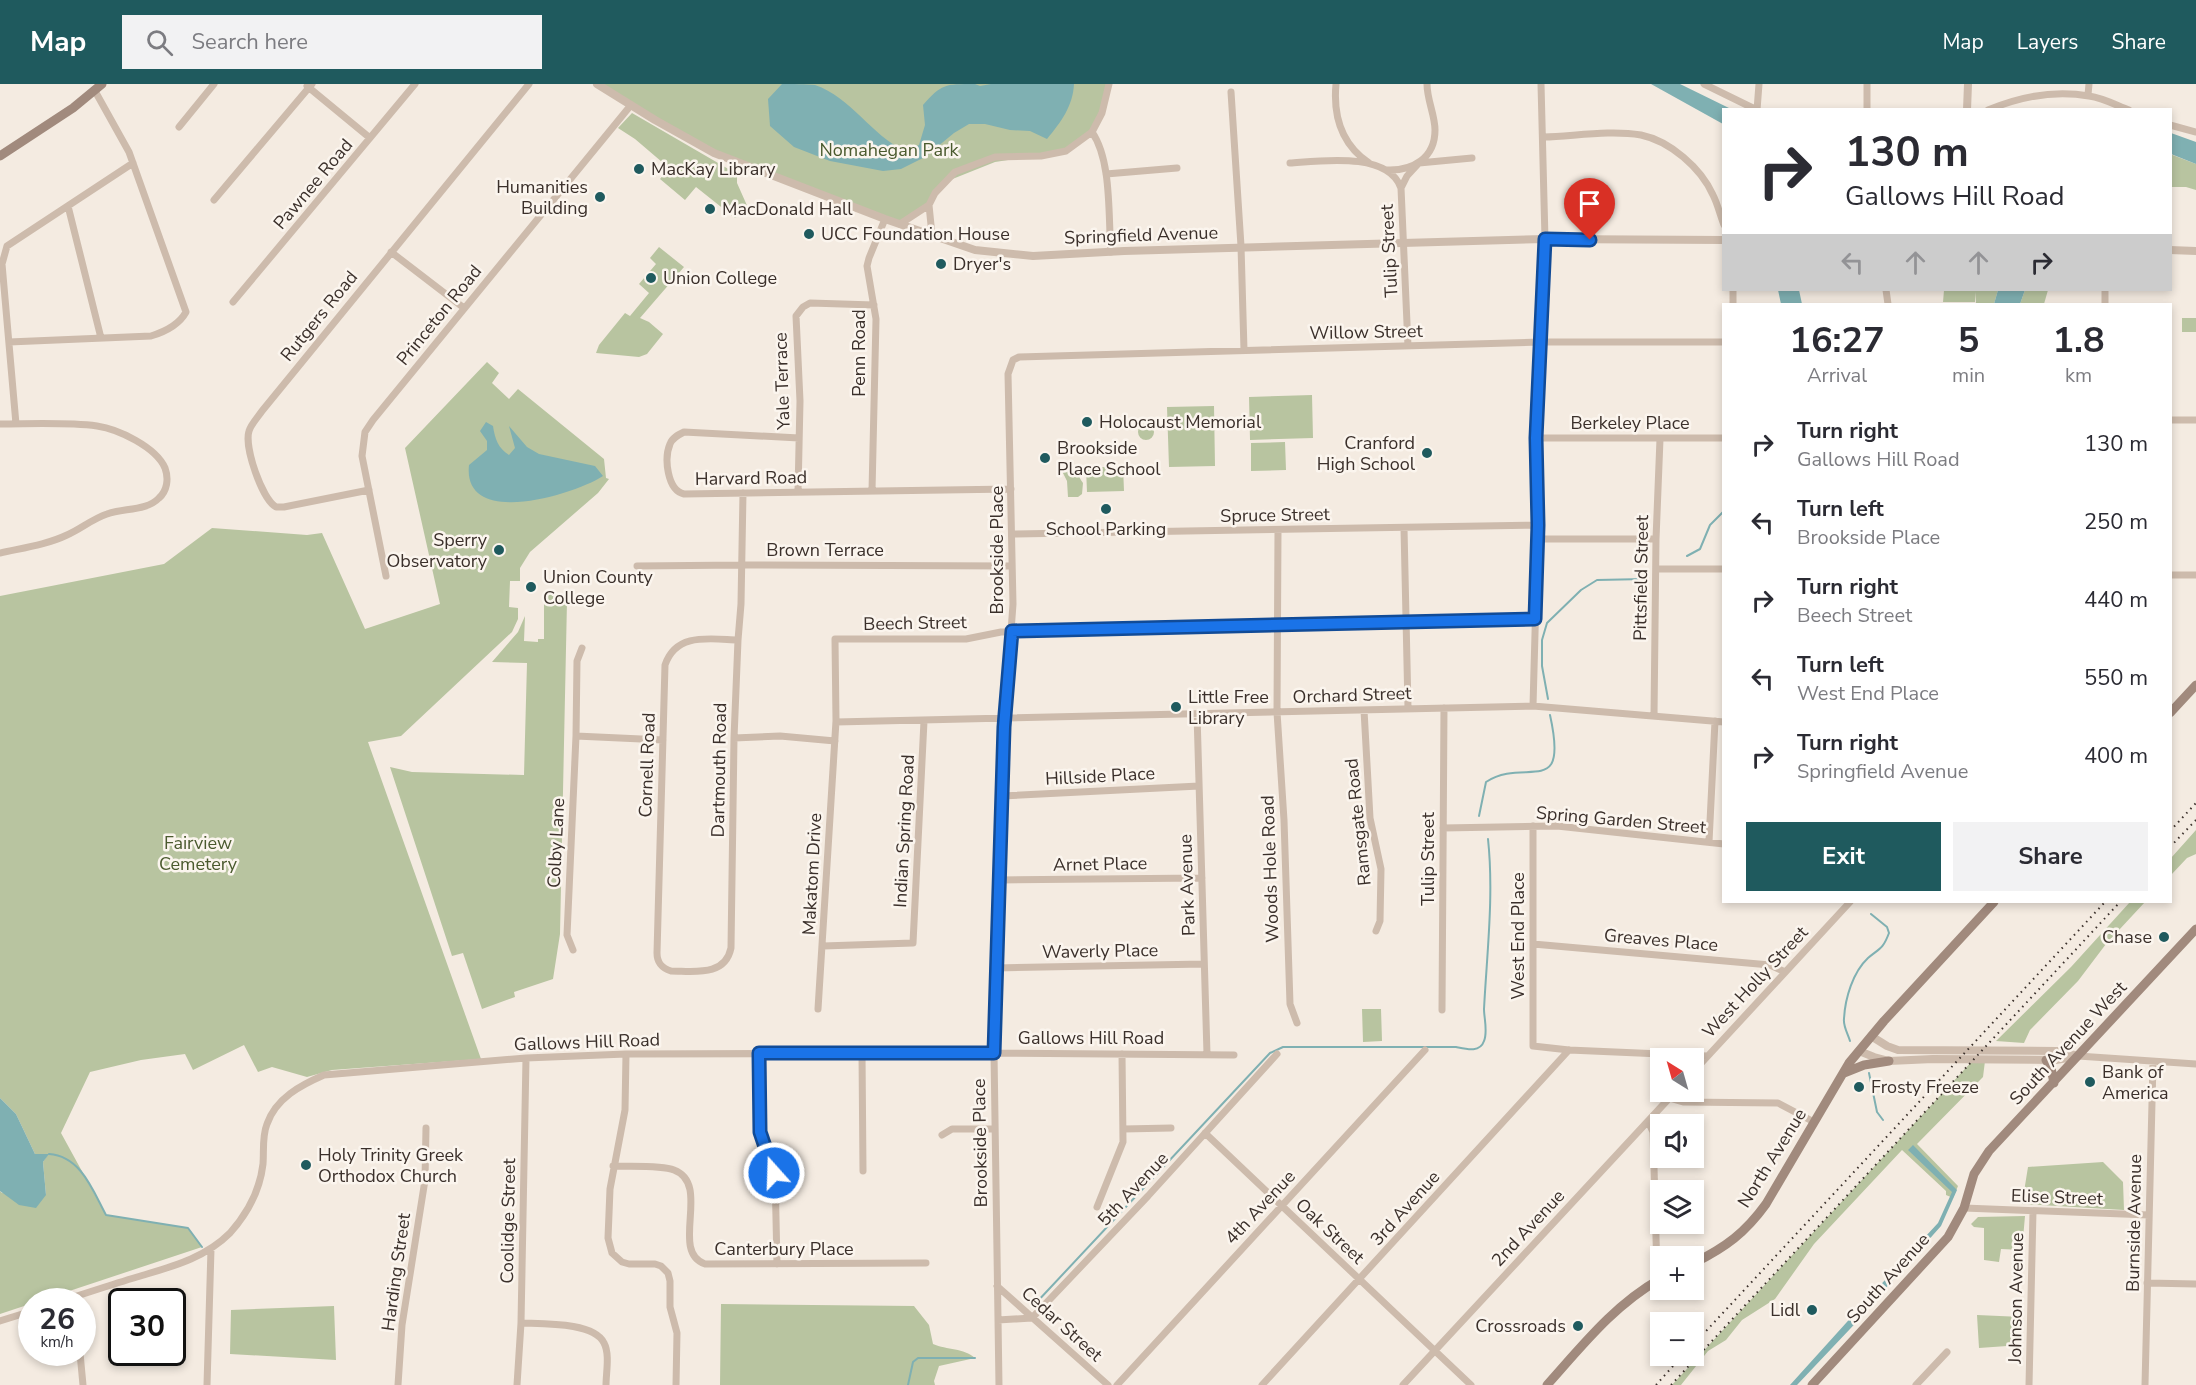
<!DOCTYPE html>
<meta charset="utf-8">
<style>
:root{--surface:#fff;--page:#f2f2f3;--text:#2b2b33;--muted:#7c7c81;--accent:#1f5a5e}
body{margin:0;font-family:"Nunito Sans",sans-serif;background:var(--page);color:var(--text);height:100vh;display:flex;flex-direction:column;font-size:22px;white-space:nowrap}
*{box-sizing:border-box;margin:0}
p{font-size:20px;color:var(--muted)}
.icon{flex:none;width:33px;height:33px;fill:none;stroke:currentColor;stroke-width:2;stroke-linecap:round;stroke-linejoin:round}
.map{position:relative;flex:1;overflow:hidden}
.drawer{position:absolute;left:1722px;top:219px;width:450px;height:600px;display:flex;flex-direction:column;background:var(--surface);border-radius:0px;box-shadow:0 3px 9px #0003}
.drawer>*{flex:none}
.hud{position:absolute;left:1722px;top:24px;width:450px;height:183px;border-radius:0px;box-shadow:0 3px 9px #0003;background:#fff;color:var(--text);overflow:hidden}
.needle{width:39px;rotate:323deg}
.fabs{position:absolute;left:1650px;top:964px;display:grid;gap:12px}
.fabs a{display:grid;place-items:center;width:54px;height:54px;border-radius:0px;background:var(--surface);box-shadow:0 3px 9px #0003;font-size:30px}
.speed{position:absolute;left:18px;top:1204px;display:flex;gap:12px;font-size:30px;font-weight:700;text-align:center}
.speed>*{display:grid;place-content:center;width:78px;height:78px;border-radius:50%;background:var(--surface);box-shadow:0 3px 9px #0003;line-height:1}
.speed small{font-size:15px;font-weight:400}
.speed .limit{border:3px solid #111;border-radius:9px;background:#fff;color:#111}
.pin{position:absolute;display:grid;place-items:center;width:51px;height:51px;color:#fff;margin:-62px -26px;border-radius:50% 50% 50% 0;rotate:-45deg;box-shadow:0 0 6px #0007}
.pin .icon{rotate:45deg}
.me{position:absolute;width:66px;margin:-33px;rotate:340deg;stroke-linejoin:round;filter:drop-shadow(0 0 4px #0008)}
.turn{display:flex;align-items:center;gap:21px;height:126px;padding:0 24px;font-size:27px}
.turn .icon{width:78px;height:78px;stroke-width:2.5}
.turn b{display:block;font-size:42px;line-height:51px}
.lanes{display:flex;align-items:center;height:57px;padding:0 24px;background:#0003;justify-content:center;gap:30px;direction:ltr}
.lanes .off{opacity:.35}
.eta{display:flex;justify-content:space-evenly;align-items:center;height:102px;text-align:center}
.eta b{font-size:36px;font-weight:700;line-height:42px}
.button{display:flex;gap:12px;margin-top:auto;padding:12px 24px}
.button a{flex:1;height:69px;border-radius:0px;background:var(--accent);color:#fff;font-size:24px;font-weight:700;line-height:69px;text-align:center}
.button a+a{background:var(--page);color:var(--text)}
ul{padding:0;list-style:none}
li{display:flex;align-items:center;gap:18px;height:78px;padding:0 24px}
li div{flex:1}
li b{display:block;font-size:22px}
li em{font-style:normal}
header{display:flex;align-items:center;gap:36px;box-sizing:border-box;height:84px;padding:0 30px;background:var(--accent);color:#fff}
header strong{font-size:28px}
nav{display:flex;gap:33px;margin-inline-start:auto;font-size:21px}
.search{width:420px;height:54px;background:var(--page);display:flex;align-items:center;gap:15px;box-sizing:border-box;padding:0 21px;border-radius:0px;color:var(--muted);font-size:22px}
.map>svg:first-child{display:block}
.green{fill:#b8c4a0}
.water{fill:#7fb0b2}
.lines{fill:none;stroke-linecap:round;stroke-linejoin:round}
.stream{stroke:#7fb0b2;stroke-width:2}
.minor{stroke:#cdbbac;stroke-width:7}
.tertiary{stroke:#cdbbac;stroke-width:8}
.secondary{stroke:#a18a7d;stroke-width:9}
.rail{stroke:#3b302b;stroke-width:2;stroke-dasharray:1.5 4.5;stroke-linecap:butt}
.route-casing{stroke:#114b97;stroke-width:15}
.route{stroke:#1a73e8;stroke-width:10}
.poi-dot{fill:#1f5a5e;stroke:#fbf5ee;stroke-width:2}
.labels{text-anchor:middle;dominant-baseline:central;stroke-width:5;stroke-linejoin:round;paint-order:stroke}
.park-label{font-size:18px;fill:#4a5a2e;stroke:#fbf5ee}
.poi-label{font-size:18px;fill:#3b302b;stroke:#fbf5ee;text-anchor:start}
.street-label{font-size:18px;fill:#3b302b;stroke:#fbf5ee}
</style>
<header>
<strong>Map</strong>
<div class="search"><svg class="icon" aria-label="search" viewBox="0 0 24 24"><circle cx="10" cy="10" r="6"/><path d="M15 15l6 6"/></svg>Search here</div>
<nav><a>Map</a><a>Layers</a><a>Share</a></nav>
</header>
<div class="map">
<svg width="2196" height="1301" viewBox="0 0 2196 1301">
<rect width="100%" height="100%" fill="#f4ebe1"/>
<path class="green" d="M597 0H1109L1092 48 1066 67 995 78 950 96 929 121 900 140 714 69Z
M632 29 737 90V99L749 126 735 134 696 103 685 116 660 95 669 84 635 55 618 44Z
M2170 70 2196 80V106L2186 103H2171Z
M659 163 684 183 640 234 649 238 663 250 647 270 639 273 596 269 599 261 625 229 630 232 649 209 639 200 656 180 650 174Z
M1944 206H1998L1994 220H1976V208L1975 218H1943Z
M2025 206H2048L2044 220H2020Z
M2182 234H2196V248H2182Z
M487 278 499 289 492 299 509 315 518 305 604 375 606 394 609 395 598 409 530 468 520 484V497H510L509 523 518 524V535L512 548 401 652 368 658 481 975 332 986 307 993 272 983 258 988 244 961 193 986 185 970 141 976 90 988 61 1049 106 1131 188 1144 202 1163 0 1230V1107L2 1109 46 1111 43 1078 48 1070H35L16 1030 0 1014V512L164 480 212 444 307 451 322 449 365 545 440 520 405 364Z
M1312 311 1313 354 1250 356 1249 313Z
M1214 322 1215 382 1169 383 1167 323Z
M1138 348a8 8 0 1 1 16 0a8 8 0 1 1-16 0Z
M1285 358 1286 386 1251 387V359Z
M1070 379C1077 383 1078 393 1083 399L1082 410 1078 413H1068L1067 397 1061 385Z
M1123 382 1124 407 1087 408 1086 384Z
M544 507 567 517 560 850 553 895 514 908 515 913 482 925 463 869 452 872 390 683 412 688 524 691 527 579 492 578 518 548 525 532 524 557 538 558V555H544Z
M2196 746V770L2187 774 2171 791V774Z
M2130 818H2145L2106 860 2078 897 2030 946 2024 959 1996 957 2071 883Z
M1362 925H1381L1382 957 1363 958Z
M1975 974 1985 977 1983 993 1917 1060 1958 1102 1953 1114 1946 1111V1107L1902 1066 1814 1160 1775 1215 1742 1236 1726 1256 1708 1267 1681 1301H1672Z
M2103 1078 2123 1098 2124 1126 2022 1120 2028 1083Z
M2025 1132 2022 1166 2001 1165 1999 1178 1984 1176V1144L1974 1143 1971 1140 1978 1133Z
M721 1220 914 1222 929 1241 933 1260C947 1266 964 1264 975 1274L939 1282 934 1297 935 1301H720Z
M334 1222 336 1276 230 1270 231 1226Z
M1977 1231 2022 1233 2021 1261 1979 1264Z"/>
<path class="water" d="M782 0C792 0 806 0 815 1 851 13 871 51 905 67L919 61 925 41 923 21C942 0 944 0 975 0L980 2 991 0H1074C1073 22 1061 38 1047 55L1030 47 1010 46 985 40H969L954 49 925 73 901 85 883 87 830 77 794 63 770 42 768 15Z
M1651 0H1680L1731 25 1724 26 1723 40Z
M2171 49 2196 58V80L2171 70Z
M1778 206H1799L1802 220H1781Z
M1998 206H2025L2020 220H1994Z
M486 338 493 342C495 355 498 364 509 371L515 364 509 342 527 363 539 370 595 382 603 392C574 411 462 445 469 381L487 366V357L480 347Z
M0 1014 16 1030 35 1070H49L43 1078 46 1111 36 1124 19 1121 0 1107Z
M1913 1061 1957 1106 1941 1142 1877 1214 1872 1210 1938 1139 1952 1108 1908 1066Z
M1865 1218 1869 1222 1867 1227 1797 1301H1790Z"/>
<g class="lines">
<path class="stream" d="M1687 472 1700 465 1710 441 1724 427
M1548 615 1542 582V556L1547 539 1581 506 1597 496 1645 495
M1479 732 1486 698C1526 672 1569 717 1550 631
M1850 957C1848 950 1843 942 1844 935 1845 914 1853 888 1868 874 1880 864 1883 865 1889 849L1887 843 1871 830
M1869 989 1877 1028 1883 1036
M49 1070C81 1072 93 1107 106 1131L188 1144 202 1163
M1035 1220 1270 969 1283 963H1456C1466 965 1480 969 1484 957 1488 948 1484 934 1484 925 1487 868 1494 811 1488 755
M908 1301 913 1278 918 1274H975"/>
<path class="minor" d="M1336 0C1333 32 1341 60 1369 79
M1704 0 1757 26
M1867 0V26
M307 2 370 54
M1231 8 1241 162 1244 266
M2088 11 2089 0
M1757 26 1759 0
M1988 26C2019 13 2055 6 2089 12 2103 14 2116 21 2129 26
M2170 41 2196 48
M179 43 214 0
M1092 48C1112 77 1108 132 1111 168
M1544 53C1575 52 1610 46 1641 51 1670 57 1701 84 1713 111 1718 121 1720 131 1724 141
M1290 79C1320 77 1388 67 1401 104L1408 262
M1387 86C1413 87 1435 74 1435 46 1435 31 1427 16 1427 0
M1106 90 1177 84
M1401 104 1407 92 1419 79 1472 74
M214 116 312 0
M929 121 932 151
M68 122 101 254
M900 140 929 121 935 109 955 88 995 73 1041 72 1066 67 1092 48 1102 29 1109 0
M391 168 464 224
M1886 206 1888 220
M2105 206V220
M233 218 415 0
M1733 220V206
M9 258 151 252C164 248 179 241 186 228L129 68 95 7
M2170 336H2196
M0 340C30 340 66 338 97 342 118 345 156 363 165 384 169 395 167 407 159 414 147 427 123 424 107 430 92 435 81 445 67 451 46 461 22 464 0 469
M16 340 2 180 7 162 133 79
M799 354 684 348C678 351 672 354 670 360 664 374 667 406 684 410L1011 405
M1536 354H1724
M369 406 284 423H276C262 415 244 363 249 347 251 340 258 333 262 327L529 0
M872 407 876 235 867 182 869 174 885 135
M798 408 800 317 796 232 803 223 810 219 874 221
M1404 444 1408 624
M1278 446 1277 628 1284 736 1290 920 1297 939
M1012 450 1538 441
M1537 455H1656
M637 482 742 481 1012 482
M1656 485H1724
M2170 491H2196
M386 492 362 372 365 348 373 336 631 21
M738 556C710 555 676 548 665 581L657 869C657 879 662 884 671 887 694 887 725 893 731 864L734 654 738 556 741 520 743 409
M1533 622 1538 441 1536 354 1545 155 1541 0
M1364 626 1370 734 1381 785 1380 837 1376 847
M1197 630 1207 970
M1654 632 1656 455 1660 355
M836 638 1533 622 1724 638
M576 652 663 656
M734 654 780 652 835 657
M1002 712 1199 702
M1533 742V962L1569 966 1707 972
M1443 744 1557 742 1724 760
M1709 758 1715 637
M999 796 1202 794
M1533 860 1770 881 1785 888
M823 862 913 859 924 637
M573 866 567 851 576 652 577 577 582 564
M996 884 1204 880
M818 925 836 637 835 555H966L1001 548 1535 535
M1442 926 1444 624
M862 969 863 1087
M626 970 625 1026 610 1105 608 1154 612 1169 622 1178 629 1180H655L661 1182 668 1189 670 1197V1223L677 1249 676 1301
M759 970 760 1048 775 1089 777 1180
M2078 972 2196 980
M1694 987 1850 818
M1669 1014 1683 1018 1778 1019 1814 1038
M1648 1037 1653 1048 1657 1188 1659 1196
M1124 1045 1171 1044
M1205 1049 1471 1301
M942 1051 952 1045H995
M613 1082C628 1083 661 1081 674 1086 712 1100 669 1168 705 1180L926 1179
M1097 1123 1123 1058 1122 970
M1964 1124 2149 1131
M2147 1199 2196 1200
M997 1202 1108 1301
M58 1218C84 1210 110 1201 137 1193 170 1183 204 1175 230 1149 247 1130 260 1106 263 1080 264 1067 262 1052 267 1040 276 1014 301 1001 324 991L526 974 626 970 994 969 1234 971
M998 1236 1032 1234 1148 1112 1277 970
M0 1237 32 1227
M521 1239C542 1240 594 1238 604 1259 610 1270 606 1289 606 1301
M80 1269 83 1301
M207 1301 211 1165
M398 1301 402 1241 425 1096 426 1044
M517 1301 521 1239 526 974
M999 1301 994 969 1004 643 1013 520 1008 290 1013 276 1019 273 1540 258H1724
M1117 1301 1425 966
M1262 1301 1569 966
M1403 1301 1675 1008
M1916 1301 1947 1268
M2029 1301 2033 1127
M2145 1301 2153 978"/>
<path class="tertiary" d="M597 0 655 36 714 69 885 135 975 166 1033 172 1124 167 1545 155 1724 156
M1967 26 1968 0
M2170 166 2196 167
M1871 952 1887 962 1898 966 2057 967 2074 971
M1859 967 1874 973 1889 977 1933 975 2056 976 2078 972"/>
<path class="secondary" d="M0 72 73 24 102 0
M2170 629 2196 601
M2046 976 2051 984 2054 999
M1844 989 1864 981 1889 977
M1694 1179C1726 1163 1745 1149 1766 1120L1849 979 1884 937 1994 818
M1547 1301C1582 1262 1614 1221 1660 1195
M1812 1301 1948 1153 1964 1124 1974 1090 1989 1067 2196 845"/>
<path class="rail" d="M2170 747 2196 719
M2170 763 2196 736
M1694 1260 2105 818
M1656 1301 1682 1272
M1671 1301 2120 818"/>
</g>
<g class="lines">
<g class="route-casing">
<path id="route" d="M774 1089 760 1048 759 969H994L1004 643 1012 547 1535 535 1538 441 1536 354 1545 155 1590 156"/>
</g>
<use href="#route" class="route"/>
</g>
<g class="poi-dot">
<circle cx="639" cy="85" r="6"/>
<circle cx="600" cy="113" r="6"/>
<circle cx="710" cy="125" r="6"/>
<circle cx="809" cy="150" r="6"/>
<circle cx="941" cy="180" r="6"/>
<circle cx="651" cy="194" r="6"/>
<circle cx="1087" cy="338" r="6"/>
<circle cx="1427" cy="369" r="6"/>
<circle cx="1045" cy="374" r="6"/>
<circle cx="1106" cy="425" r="6"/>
<circle cx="499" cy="466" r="6"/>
<circle cx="531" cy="503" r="6"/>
<circle cx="1176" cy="623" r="6"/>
<circle cx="2164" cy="853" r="6"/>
<circle cx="2090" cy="998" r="6"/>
<circle cx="1859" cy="1003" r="6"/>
<circle cx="306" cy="1081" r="6"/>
<circle cx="1812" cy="1226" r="6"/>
<circle cx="1578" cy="1242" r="6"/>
</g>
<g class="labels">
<g class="park-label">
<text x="889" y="66">Nomahegan Park</text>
<text x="198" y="759">Fairview<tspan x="198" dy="21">Cemetery</tspan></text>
</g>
<g class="poi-label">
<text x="651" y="85">MacKay Library</text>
<text x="588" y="103" text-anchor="end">Humanities<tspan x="588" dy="21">Building</tspan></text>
<text x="722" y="125">MacDonald Hall</text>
<text x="821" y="150">UCC Foundation House</text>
<text x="953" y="180">Dryer's</text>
<text x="663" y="194">Union College</text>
<text x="1099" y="338">Holocaust Memorial</text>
<text x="1415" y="359" text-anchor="end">Cranford<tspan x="1415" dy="21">High School</tspan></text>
<text x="1057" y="364">Brookside<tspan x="1057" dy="21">Place School</tspan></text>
<text x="1106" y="445" text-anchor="middle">School Parking</text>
<text x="487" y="456" text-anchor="end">Sperry<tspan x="487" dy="21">Observatory</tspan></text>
<text x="543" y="493">Union County<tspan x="543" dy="21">College</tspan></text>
<text x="1188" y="613">Little Free<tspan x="1188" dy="21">Library</tspan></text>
<text x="2152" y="853" text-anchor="end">Chase</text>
<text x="2102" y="988">Bank of<tspan x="2102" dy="21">America</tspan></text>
<text x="1871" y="1003">Frosty Freeze</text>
<text x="318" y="1071">Holy Trinity Greek<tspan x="318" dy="21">Orthodox Church</tspan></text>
<text x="1800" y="1226" text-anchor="end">Lidl</text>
<text x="1566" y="1242" text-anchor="end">Crossroads</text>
</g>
<g class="street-label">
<text transform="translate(313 100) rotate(-50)">Pawnee Road</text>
<text transform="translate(1141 151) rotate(-2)">Springfield Avenue</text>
<text transform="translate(1389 167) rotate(-93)">Tulip Street</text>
<text transform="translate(439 231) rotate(-51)">Princeton Road</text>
<text transform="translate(319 232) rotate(-51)">Rutgers Road</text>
<text transform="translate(1366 248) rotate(-1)">Willow Street</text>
<text transform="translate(859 269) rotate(-90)">Penn Road</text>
<text transform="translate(782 297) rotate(-92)">Yale Terrace</text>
<text x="1630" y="339">Berkeley Place</text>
<text transform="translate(751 394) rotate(-1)">Harvard Road</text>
<text transform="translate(1275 431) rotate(-1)">Spruce Street</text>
<text x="825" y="466">Brown Terrace</text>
<text transform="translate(997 466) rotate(-90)">Brookside Place</text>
<text transform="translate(1641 494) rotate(-89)">Pittsfield Street</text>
<text transform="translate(915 539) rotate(-1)">Beech Street</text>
<text transform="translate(1352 611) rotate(-2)">Orchard Street</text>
<text transform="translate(647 681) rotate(-88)">Cornell Road</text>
<text transform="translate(719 686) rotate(-89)">Dartmouth Road</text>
<text transform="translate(1100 692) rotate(-3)">Hillside Place</text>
<text transform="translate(1621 736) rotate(5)">Spring Garden Street</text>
<text transform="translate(1358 738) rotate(-96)">Ramsgate Road</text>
<text transform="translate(904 747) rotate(-87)">Indian Spring Road</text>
<text transform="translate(556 759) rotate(-87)">Colby Lane</text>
<text transform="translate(1428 775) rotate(-90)">Tulip Street</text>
<text transform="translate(1100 780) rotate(-1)">Arnet Place</text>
<text transform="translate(1270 785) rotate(-92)">Woods Hole Road</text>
<text transform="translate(812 790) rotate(-87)">Makatom Drive</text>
<text transform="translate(1187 801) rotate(-92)">Park Avenue</text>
<text transform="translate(1518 852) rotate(-90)">West End Place</text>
<text transform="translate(1661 856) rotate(5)">Greaves Place</text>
<text transform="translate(1100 867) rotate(-1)">Waverly Place</text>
<text transform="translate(1755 898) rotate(-47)">West Holly Street</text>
<text x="1091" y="954">Gallows Hill Road</text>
<text transform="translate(587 958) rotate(-2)">Gallows Hill Road</text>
<text transform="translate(2068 959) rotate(-47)">South Avenue West</text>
<text transform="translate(980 1059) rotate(-91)">Brookside Place</text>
<text transform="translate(1772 1074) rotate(-58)">North Avenue</text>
<text transform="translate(1133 1105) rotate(-47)">5th Avenue</text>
<text transform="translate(2057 1113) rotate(2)">Elise Street</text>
<text transform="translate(1260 1123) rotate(-47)">4th Avenue</text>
<text transform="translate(1405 1124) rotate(-48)">3rd Avenue</text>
<text transform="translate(508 1137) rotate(-89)">Coolidge Street</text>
<text transform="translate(2134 1139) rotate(-89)">Burnside Avenue</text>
<text transform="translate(1528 1144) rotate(-47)">2nd Avenue</text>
<text transform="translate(1330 1147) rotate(43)">Oak Street</text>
<text x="784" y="1165">Canterbury Place</text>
<text transform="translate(396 1188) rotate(-82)">Harding Street</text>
<text transform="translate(1888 1194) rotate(-48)">South Avenue</text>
<text transform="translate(2016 1214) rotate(-89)">Johnson Avenue</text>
<text transform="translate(1062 1240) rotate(42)">Cedar Street</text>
</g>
</g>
</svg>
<div class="fabs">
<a><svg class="needle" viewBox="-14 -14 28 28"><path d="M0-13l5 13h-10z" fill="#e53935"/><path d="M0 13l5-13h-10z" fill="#7c7c81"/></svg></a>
<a><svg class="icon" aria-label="sound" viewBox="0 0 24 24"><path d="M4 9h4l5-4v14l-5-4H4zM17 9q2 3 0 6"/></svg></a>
<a><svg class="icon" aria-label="layers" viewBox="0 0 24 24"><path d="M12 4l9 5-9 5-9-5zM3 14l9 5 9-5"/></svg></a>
<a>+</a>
<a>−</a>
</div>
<div class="speed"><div>26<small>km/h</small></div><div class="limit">30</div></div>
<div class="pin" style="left:1590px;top:156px;background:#d93025"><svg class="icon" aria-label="arrive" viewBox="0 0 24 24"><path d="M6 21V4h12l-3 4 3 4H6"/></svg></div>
<svg class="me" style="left:774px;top:1089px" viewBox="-20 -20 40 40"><circle r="17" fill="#1a73e8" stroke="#fff" stroke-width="3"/><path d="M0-11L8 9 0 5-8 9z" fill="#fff"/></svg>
<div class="hud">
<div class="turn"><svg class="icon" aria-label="right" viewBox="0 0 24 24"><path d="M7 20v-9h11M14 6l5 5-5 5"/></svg><div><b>130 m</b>Gallows Hill Road</div></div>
<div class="lanes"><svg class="icon off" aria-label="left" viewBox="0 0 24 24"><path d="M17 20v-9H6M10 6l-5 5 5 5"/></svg><svg class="icon off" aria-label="ahead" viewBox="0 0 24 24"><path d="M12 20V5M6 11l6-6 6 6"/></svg><svg class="icon off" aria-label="ahead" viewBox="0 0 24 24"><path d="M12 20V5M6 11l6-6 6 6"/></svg><svg class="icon" aria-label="right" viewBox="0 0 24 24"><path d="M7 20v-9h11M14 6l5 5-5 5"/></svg></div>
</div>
<section class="drawer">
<div class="eta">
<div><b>16:27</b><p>Arrival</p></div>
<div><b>5</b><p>min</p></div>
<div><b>1.8</b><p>km</p></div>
</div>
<ul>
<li><svg class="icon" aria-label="right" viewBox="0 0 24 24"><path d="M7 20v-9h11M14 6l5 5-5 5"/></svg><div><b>Turn right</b><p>Gallows Hill Road</p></div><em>130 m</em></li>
<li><svg class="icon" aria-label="left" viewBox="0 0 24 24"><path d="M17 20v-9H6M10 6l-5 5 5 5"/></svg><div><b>Turn left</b><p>Brookside Place</p></div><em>250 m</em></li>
<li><svg class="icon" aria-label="right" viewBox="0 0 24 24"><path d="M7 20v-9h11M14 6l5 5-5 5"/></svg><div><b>Turn right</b><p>Beech Street</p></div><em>440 m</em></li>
<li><svg class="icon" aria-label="left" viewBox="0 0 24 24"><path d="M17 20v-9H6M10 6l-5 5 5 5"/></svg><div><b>Turn left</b><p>West End Place</p></div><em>550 m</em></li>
<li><svg class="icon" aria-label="right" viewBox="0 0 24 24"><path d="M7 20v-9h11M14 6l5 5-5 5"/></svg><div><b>Turn right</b><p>Springfield Avenue</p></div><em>400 m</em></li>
</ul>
<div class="button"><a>Exit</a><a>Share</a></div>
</section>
</div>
